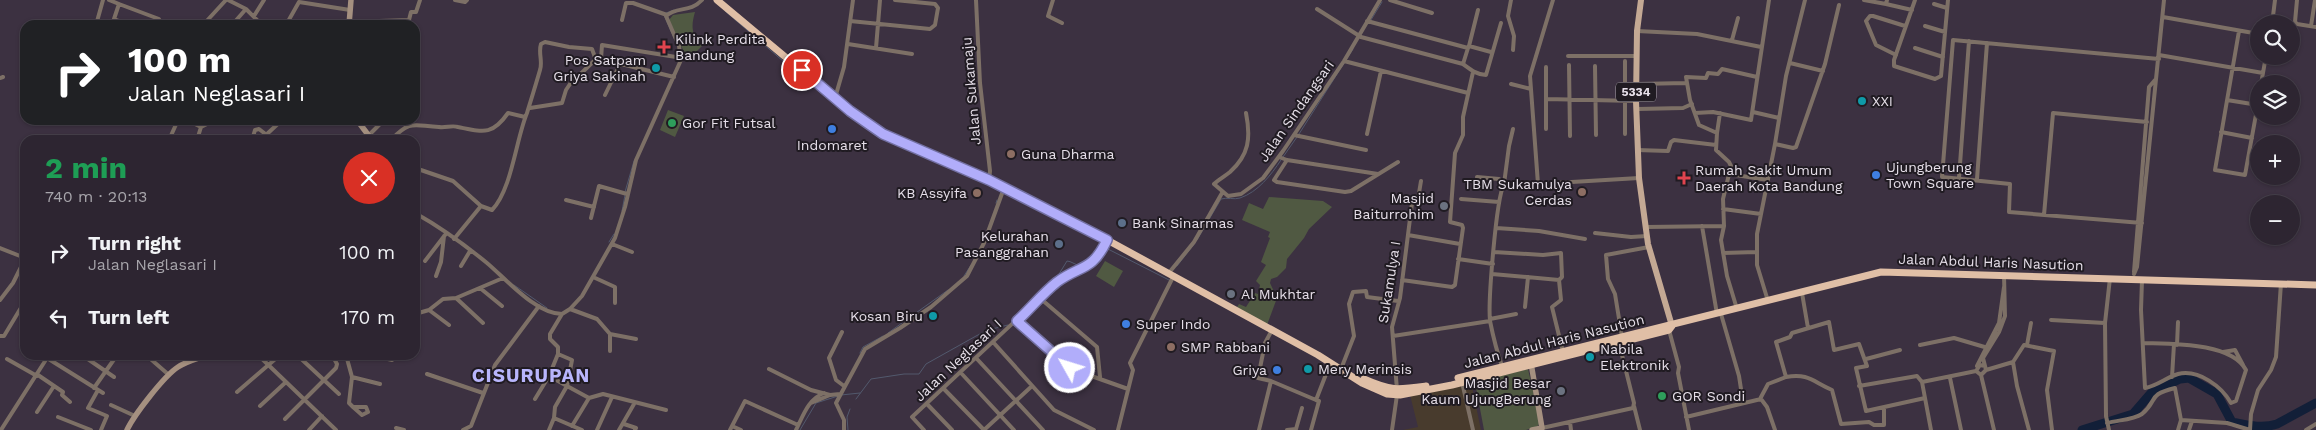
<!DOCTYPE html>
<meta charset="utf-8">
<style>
:root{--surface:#2d2531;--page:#352d39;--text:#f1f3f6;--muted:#a7a5ab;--line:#48424d}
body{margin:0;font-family:"Work Sans",sans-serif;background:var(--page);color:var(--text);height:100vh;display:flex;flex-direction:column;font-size:19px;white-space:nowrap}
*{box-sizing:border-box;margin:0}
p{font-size:16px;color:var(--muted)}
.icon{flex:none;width:28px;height:28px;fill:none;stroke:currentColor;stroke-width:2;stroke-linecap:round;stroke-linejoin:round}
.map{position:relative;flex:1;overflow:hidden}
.drawer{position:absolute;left:20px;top:135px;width:400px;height:225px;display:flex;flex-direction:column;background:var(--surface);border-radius:15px;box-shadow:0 1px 4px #0004,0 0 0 1px var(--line)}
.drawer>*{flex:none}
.banner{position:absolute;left:20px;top:20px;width:400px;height:105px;border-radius:15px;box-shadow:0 1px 4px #0004,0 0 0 1px var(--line);background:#202124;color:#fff;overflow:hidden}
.controls{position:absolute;left:2250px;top:15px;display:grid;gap:10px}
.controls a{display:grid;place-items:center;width:50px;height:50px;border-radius:50%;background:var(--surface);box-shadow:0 1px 4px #0004,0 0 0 1px var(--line);font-size:25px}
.pin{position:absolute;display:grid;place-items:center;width:42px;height:42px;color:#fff;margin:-21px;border:2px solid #fff;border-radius:50%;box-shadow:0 1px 5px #0007}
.me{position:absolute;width:55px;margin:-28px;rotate:309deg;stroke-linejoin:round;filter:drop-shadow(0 0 4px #0008)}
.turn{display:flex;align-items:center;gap:18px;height:105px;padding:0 25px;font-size:22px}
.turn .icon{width:65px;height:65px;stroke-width:2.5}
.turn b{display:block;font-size:35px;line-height:42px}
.round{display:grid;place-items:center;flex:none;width:52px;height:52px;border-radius:26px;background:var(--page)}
.summary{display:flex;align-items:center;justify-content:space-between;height:85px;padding:0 25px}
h1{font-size:30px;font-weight:700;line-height:38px;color:#1e9e55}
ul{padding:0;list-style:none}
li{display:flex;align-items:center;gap:15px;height:65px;padding:0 25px}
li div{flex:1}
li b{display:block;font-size:19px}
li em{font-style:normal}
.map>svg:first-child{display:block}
.commercial{fill:#483b2d}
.green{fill:#505942}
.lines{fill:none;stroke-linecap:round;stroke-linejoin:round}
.stream{stroke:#52596d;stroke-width:1}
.river{stroke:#121f38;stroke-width:9}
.street{stroke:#7d7066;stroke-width:4}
.secondary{stroke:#a59080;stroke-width:5.5}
.primary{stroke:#c4a994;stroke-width:6}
.highway{stroke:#e0bfa6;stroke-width:7}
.route-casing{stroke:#7370a2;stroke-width:12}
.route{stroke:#b1adfa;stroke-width:9}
.health-dot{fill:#e0444e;stroke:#201b22;stroke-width:2}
.culture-dot{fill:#0f9aa8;stroke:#201b22;stroke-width:2}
.leisure-dot{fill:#2e9e5b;stroke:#201b22;stroke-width:2}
.shop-dot{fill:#3f7fe0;stroke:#201b22;stroke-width:2}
.education-dot{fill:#8d6e63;stroke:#201b22;stroke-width:2}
.worship-dot{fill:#6b7280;stroke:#201b22;stroke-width:2}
.service-dot{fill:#5c6f8a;stroke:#201b22;stroke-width:2}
.labels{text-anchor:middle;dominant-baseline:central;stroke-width:4;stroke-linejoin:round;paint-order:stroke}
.shield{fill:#201b22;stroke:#aba4ad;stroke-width:1}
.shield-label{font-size:12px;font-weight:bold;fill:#e6dfe9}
.poi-label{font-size:14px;fill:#e6dfe9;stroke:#201b22;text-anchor:start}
.street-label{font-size:14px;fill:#e6dfe9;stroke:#201b22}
.district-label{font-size:19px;font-weight:bold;letter-spacing:1px;fill:#b8b5fc;stroke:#201b22}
</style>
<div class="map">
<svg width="2316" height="430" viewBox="0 0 2316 430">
<rect width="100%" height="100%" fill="#3c3141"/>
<path class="commercial" d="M1471 382 1481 430H1403L1418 427 1410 395Z"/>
<path class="green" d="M695 12C691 26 691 35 702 46L690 58 685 54 669 20 673 15Z
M668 110 684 116 675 137 660 130Z
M1269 197 1323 201 1332 207 1309 229 1304 238 1287 259 1286 268 1277 277 1271 279 1270 283 1277 298 1267 325 1237 307 1239 304 1246 307 1255 293 1258 294 1260 285 1256 281 1266 265 1261 262 1270 238 1268 237 1270 232 1242 220 1249 203 1263 209Z
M1105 261 1123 271 1114 287 1096 276Z
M1528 369 1540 421 1538 426 1526 430H1484L1475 382Z"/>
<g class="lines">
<path class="stream" d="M725 11 798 74
M666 13 674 10
M664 15 677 45
M1371 20 1382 2
M799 75 865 128
M868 130 881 138
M1299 134 1353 49
M883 139 911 150
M1283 157 1297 137
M625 192 634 161
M996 203 997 200
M622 211 625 195
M1197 240 1221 199C1227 197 1234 200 1240 198 1258 192 1271 175 1281 160
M609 242 614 234
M1177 266 1195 243
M964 276 971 265
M514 285 547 308
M1042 294 1059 274 1067 261C1071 261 1075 265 1079 265 1089 265 1096 253 1100 245L1169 280
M888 333 948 290
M860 353 863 347 883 336
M841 395 860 393
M856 399 871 379 904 374H919L926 364 976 336 988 330 1008 325
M800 430 816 403 838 396
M848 430 847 417 850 409"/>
<path class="river" d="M2082 430 2133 414 2152 392 2180 379 2189 378 2217 394 2232 422C2247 425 2262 429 2277 424L2316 403"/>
<path class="street" d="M109 0 119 4
M228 0 246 9 262 25
M455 0 465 2 467 0
M976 0 980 83 990 171 989 180
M1053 0 1048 16 1062 23
M1390 0 1432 13
M1511 0 1508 16 1514 36 1513 50
M1864 0 1886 4
M1887 0 1886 4 1912 10
M1915 0 1894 60V66L1935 79 1941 76 1948 0
M2297 0 2295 22 2297 24 2316 27
M1934 4 1947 8
M1317 9 1361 37 1463 64C1470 69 1477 75 1486 75L1501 23
M254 16 264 0
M2163 17 2259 34
M114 19 129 25
M622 20 626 3H633L667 15
M850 21 930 29 935 25 938 8 935 4 895 0
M1367 21 1468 48 1469 46 1491 52
M349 22 409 20 411 12H416L420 0
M2272 24 2275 0
M96 25 103 0
M112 25 119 4 159 19V25
M203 25 226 0
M232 25 246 9
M286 25 299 2 350 10
M1925 26 1945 32
M2311 26 2315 0
M1637 31 1697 34 1761 47
M2239 31 2215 170 2245 175 2259 98
M1732 40 1738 18
M848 44 912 54
M1469 46 1478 10
M876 48 880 0
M1915 48 1943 57
M1896 55 1876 45 1866 21 1870 16H1873L1905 26
M2159 55 2263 73
M1568 56H1637
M609 61 674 77
M1344 61 1468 93
M1790 63 1823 71
M1463 64 1468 48
M1569 65 1570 136
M1595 66 1596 135
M1546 67V129
M0 78 3 77
M1511 84 1531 89
M1637 84 1686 83
M2261 84 2266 56
M605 95 620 64
M835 98 844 67 853 0
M1546 99 1636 101
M2227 100 2258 105
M530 108 562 103 566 90 570 84 594 61 601 59 602 45 682 58
M1638 109 1683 108 1692 104
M1753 112 1779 118
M1246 113C1251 138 1249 155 1230 172 1225 176 1218 180 1214 184L1228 196 1241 194 1263 178 1283 151 1344 61 1380 0
M1695 113 1713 112 1751 120 1769 0
M188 120 195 124
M196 120 195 124 201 127 197 140
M201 127 215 120
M2221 132 2252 138
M1717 133 1720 113
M267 134 282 120
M1367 134 1381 71
M1625 134V61
M1294 135 1366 150
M169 140 178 120
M252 140 255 130 259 129 273 140
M364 140 384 120
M391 140C411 119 414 126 439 127 446 128 452 125 458 127 483 132 492 136 508 113L525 117
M1775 144 1786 76 1805 0
M1637 150 1668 151 1671 142 1674 140 1716 145
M1279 157 1287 160 1378 174
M1287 160 1274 180 1277 182 1345 192 1351 191 1398 162
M415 168 453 181 481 206 492 210C512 189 516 139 527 113 531 100 536 84 540 70 543 61 538 53 541 44L545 42 569 47 592 49 596 60
M1729 174 1768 180
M1477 177 1499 179 1503 186
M1959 178 1969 41
M1977 179 1987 43
M1504 184 1509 146 1513 129
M1538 184 1530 76 1553 0
M1461 199 1499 202
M566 200 594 207
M1723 209 1761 214
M415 213C440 227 465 245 487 263 506 279 536 314 562 314
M2044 215 2053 113 2147 122
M591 218 599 186 627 194
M2142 223 2009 212 2010 184 1942 177 1953 40 2159 59
M1702 226 1717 314
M1646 227 1724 226
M1496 228 1539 231 1585 239
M1595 233 1631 237 1647 236
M1408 235 1460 244
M454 239 481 206
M612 244 632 252
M0 248 25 258
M1494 252 1543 255 1561 253 1562 277 1559 280
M1723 253 1756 252
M1458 259 1493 264
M425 261 445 235
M461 266 470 251
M2134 272 2149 87 2155 80
M1168 274 1194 242 1222 193
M1492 274 1559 280 1561 300 1552 307 1563 352
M2134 274 2137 267 2164 0
M436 276 441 262 444 236
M593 277 615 287V303
M1402 280 1452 287 1455 285 1463 228 1462 225 1450 222 1455 153 1463 135V117L1473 72
M2142 280 2141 310 2145 388C2157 386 2167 377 2178 374 2199 369 2222 387 2231 403L2236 401 2246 370C2231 342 2171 344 2143 343
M480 288 502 306
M1802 293 1808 328
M456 298 483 323
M1041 299 1097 347 1100 377
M0 300 13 283 25 259
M1768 301 1757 265V234L1775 144 1793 148 1796 147 1825 64 1839 5
M1525 307 1528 277
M570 309 597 319 610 334 636 339
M1737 309 1727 276 1721 240 1724 226 1723 199 1731 166 1729 162 1716 150 1717 133 1699 125 1690 100 1686 77 1706 78 1708 73 1718 74 1722 69 1757 77
M429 310 449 325
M415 314 429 310 443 299 456 298 503 278
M1721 314 1739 376 1743 402
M1490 319 1516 314
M2051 320 2105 323
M1017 321 1066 367 1128 389
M1669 330 1679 367 1678 373 1689 430
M842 332 829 358 836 380 844 386
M610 334V351
M0 336H4L25 301
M1393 336 1490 321
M1622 337 1615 294 1608 279 1606 255 1649 247
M993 342 1054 410 1094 430
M21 344 25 346
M1920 345 1954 338 1988 348
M2027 345 2031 323
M2177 345 2178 322
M2223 352 2235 350 2243 365
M558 354 572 360 567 386 589 398 603 394 666 410
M82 355 114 377
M146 355 169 375
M258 355 336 430
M297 355 339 394
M346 355 352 377 349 403 353 407H366L368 412 362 415 353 407
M371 355 392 360
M47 358 103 393
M7 359 37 376
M977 359 1043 430
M1866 359 1900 350
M2013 362 2017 386 2029 430
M1502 366C1497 352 1493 336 1490 321 1488 302 1496 199 1504 184H1538L1639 178
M1977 366 1999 323 2004 287
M1985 366 1983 358 1999 332 2005 316 2004 275
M769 369 811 390 830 395 840 394
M1341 369 1354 336 1349 304 1353 292 1366 291 1367 297 1398 301
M1986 370 2013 362 2024 345 2054 351 2047 390 2052 430
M961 373 1014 430
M427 374 483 393
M38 375 63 392 62 395 70 402
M1981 375 1986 370 1985 366 1980 365 1976 371 1981 375 1994 430
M352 377 380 384
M2172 377 2174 344
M1950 378 1961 430
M1271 381 1258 378 1265 343 1272 330
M1462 382 1473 430
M1922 382 1976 371
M1859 386 1917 376 1922 382 1931 430
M94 388 115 358
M944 389 984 430
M98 390 88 408 107 416 101 430
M1397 390 1392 327 1400 298 1412 203 1418 199 1421 181
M237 392 280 355
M535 399 549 376
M1760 399 1768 384 1786 377
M811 403 830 395
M927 404 952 430
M111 405 135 416
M260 406 286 382
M1634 406 1640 430
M1884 407V425H1874L1869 422 1841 424 1832 390C1813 382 1809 373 1786 377L1776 342 1790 337 1792 333 1829 322 1834 350 1859 344 1867 366 1856 368 1866 411 1925 398
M37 412 54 386
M58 417 91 430
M1686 417 1761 399 1767 407 1775 430
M554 418 582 430
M285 419 336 368 337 364 332 355
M1570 422 1571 430
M2107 423C2118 420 2133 420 2142 414 2159 400 2146 395 2175 388L2181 420 2227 423 2250 430
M624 424 636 428 635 430
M572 426 589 398
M732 426 741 430
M396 428 404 430
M1542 428 1633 408 1634 403 1619 343
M1 430 47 358 41 355
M309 430 322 416
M463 430 471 426 495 365 539 306
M549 430 554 418 555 407 567 386 549 376 558 354V347L550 339V334L562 314 570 309 582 296 615 238 625 207 636 160 681 60 679 46 666 16C677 6 690 13 702 0
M597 430 612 397
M619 430 634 404
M730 430 745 401 798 425
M796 430C803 416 808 399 824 393
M844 430V420L836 403 865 349 900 328 931 307 967 276 984 243 1004 188
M924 430 912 417 1056 283 1088 266 1103 249 1107 240
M984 430 1032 386
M1118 430 1133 370 1130 363 1173 277
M1259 430 1271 381 1316 400 1330 364
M1287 430 1296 429 1302 408
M1311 430 1319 401 1316 400
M1392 430 1397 395
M2109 430 2106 416 2105 323 2110 278
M2178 430 2181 420
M2189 430 2192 421
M2250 430 2251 414 2258 390 2271 370 2276 357 2281 283
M2306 430 2316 424"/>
<path class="secondary" d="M349 25 351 0
M357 120 372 140
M1531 363 1542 428 1532 430
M127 430C134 415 164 376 178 367 187 361 197 359 207 355"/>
<path class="primary" d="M1641 0 1637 31 1636 101 1639 178 1648 244 1672 326"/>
<path class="highway" d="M717 0 850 111 883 134 989 180 1089 230 1318 355 1362 383 1387 394 1400 395 1452 385 1669 330 1672 326
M1458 378 1881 272 2316 285
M1364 379C1391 391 1397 390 1426 386"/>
</g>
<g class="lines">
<g class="route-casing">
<path id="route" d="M802 70 850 111 883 134 989 180 1107 240C1092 272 1080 265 1057 282 1043 293 1030 309 1017 321L1070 368"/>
</g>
<use href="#route" class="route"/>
</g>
<g class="health-dot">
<path d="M661.5 39.5h5v5h5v5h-5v5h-5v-5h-5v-5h5z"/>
<path d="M1681.5 170.5h5v5h5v5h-5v5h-5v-5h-5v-5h5z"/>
</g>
<g class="culture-dot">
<circle cx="656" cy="68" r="5"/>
<circle cx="1862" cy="101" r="5"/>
<circle cx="933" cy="316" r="5"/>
<circle cx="1590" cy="357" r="5"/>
<circle cx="1308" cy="369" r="5"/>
</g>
<g class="leisure-dot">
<circle cx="672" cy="123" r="5"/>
<circle cx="1662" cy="396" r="5"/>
</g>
<g class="shop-dot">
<circle cx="832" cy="129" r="5"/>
<circle cx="1876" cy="175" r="5"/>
<circle cx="1126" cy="324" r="5"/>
<circle cx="1277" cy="370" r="5"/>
</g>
<g class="education-dot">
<circle cx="1011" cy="154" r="5"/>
<circle cx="1582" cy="192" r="5"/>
<circle cx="977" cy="193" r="5"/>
<circle cx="1171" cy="347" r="5"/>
</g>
<g class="worship-dot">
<circle cx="1444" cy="206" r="5"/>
<circle cx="1231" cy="294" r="5"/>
<circle cx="1561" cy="391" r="5"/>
</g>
<g class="service-dot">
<circle cx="1122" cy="223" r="5"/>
<circle cx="1059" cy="244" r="5"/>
</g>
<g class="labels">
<rect class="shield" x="1616" y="82.5" width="40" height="19" rx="4"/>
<g class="shield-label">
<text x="1636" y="92">5334</text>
</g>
<g class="poi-label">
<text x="675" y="39">Kilink Perdita<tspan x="675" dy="16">Bandung</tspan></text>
<text x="646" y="60" text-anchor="end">Pos Satpam<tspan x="646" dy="16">Griya Sakinah</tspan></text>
<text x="1872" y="101">XXI</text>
<text x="682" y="123">Gor Fit Futsal</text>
<text x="832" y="145" text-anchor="middle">Indomaret</text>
<text x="1021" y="154">Guna Dharma</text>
<text x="1886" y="167">Ujungberung<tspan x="1886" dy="16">Town Square</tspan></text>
<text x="1695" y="170">Rumah Sakit Umum<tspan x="1695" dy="16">Daerah Kota Bandung</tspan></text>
<text x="1572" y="184" text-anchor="end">TBM Sukamulya<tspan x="1572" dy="16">Cerdas</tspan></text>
<text x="967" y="193" text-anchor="end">KB Assyifa</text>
<text x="1434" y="198" text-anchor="end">Masjid<tspan x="1434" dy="16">Baiturrohim</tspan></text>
<text x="1132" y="223">Bank Sinarmas</text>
<text x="1049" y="236" text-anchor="end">Kelurahan<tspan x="1049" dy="16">Pasanggrahan</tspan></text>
<text x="1241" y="294">Al Mukhtar</text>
<text x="923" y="316" text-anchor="end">Kosan Biru</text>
<text x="1136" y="324">Super Indo</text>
<text x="1181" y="347">SMP Rabbani</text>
<text x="1600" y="349">Nabila<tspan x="1600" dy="16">Elektronik</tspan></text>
<text x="1318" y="369">Mery Merinsis</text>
<text x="1267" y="370" text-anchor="end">Griya</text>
<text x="1551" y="383" text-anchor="end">Masjid Besar<tspan x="1551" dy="16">Kaum UjungBerung</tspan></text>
<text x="1672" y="396">GOR Sondi</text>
</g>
<g class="street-label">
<text transform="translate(971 91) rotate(-95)">Jalan Sukamaju</text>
<text transform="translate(1296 111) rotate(-55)">Jalan Sindangsari</text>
<text transform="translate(1991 262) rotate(2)">Jalan Abdul Haris Nasution</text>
<text transform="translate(1389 282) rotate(-81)">Sukamulya I</text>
<text transform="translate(1554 341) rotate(-14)">Jalan Abdul Haris Nasution</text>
<text transform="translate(958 360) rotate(-43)">Jalan Neglasari I</text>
</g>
<g class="district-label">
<text x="531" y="375">CISURUPAN</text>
</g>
</g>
</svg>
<div class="controls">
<a><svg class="icon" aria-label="search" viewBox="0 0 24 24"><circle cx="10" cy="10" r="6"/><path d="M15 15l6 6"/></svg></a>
<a><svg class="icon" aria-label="layers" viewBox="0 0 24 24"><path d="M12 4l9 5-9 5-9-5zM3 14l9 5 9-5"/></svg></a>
<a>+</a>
<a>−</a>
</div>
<div class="pin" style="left:802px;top:70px;background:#d93025"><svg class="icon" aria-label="arrive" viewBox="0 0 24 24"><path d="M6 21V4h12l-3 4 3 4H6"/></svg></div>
<svg class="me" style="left:1070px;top:368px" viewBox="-20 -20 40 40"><circle r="17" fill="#b1adfa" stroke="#fff" stroke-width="3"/><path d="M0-11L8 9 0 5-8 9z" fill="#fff"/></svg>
<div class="banner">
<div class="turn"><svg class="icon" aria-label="right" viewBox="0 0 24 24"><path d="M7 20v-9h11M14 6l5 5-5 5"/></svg><div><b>100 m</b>Jalan Neglasari I</div></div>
</div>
<section class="drawer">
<div class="summary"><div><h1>2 min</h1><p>740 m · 20:13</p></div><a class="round" style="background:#d93025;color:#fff"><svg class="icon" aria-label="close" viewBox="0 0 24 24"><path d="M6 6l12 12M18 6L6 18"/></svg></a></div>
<ul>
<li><svg class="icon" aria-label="right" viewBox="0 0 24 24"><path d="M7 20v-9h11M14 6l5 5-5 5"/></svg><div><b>Turn right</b><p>Jalan Neglasari I</p></div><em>100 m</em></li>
<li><svg class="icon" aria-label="left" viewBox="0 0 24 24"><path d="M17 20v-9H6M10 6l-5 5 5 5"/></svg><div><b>Turn left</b></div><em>170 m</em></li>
</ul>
</section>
</div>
